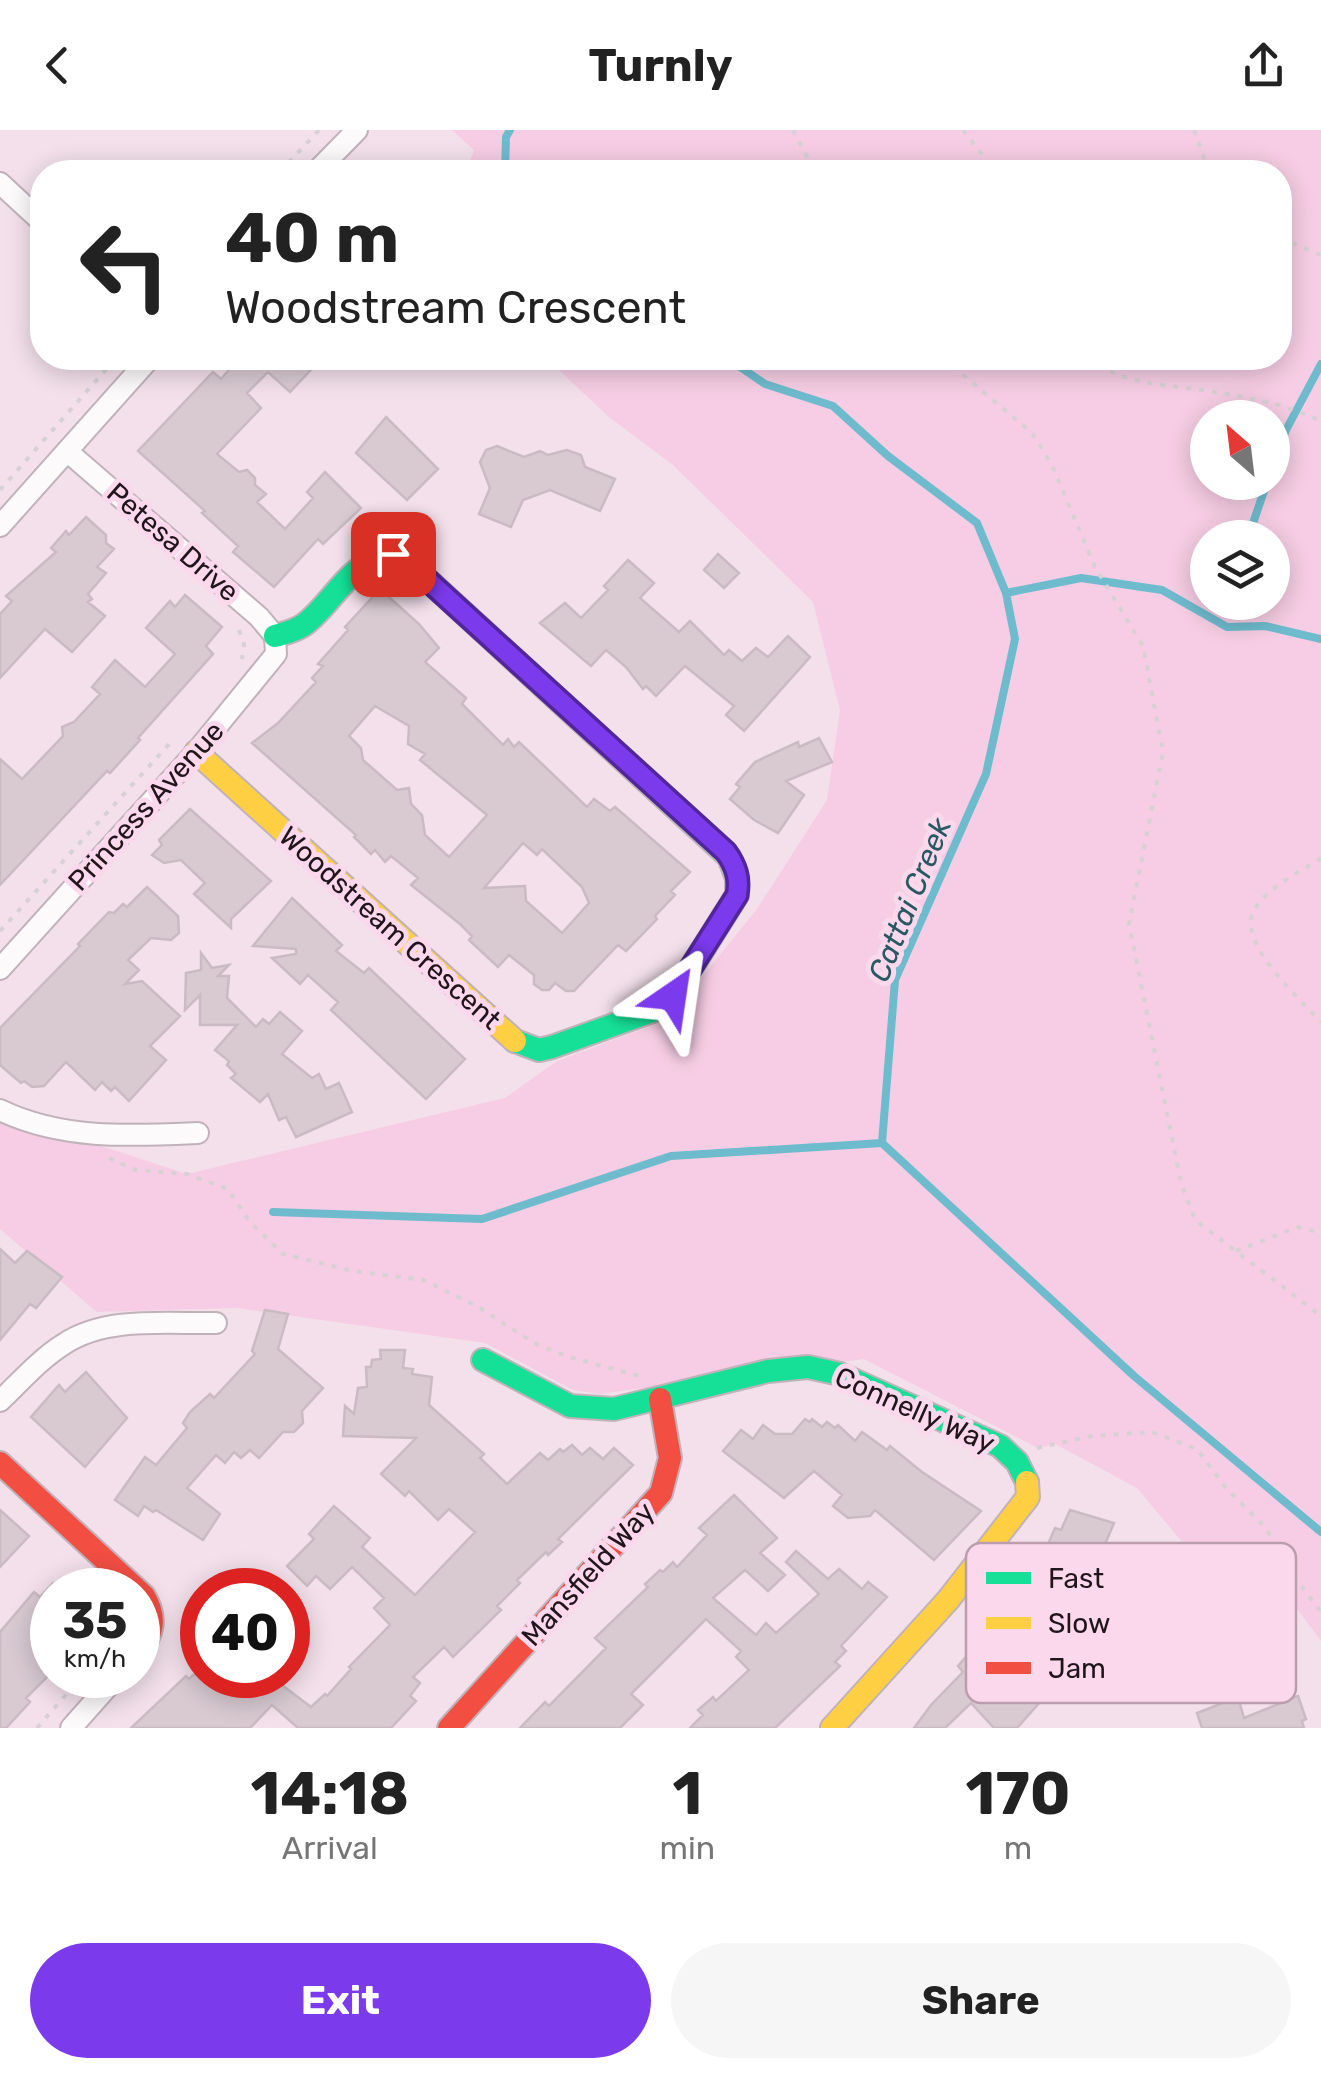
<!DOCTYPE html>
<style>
:root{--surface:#fff;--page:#f6f6f6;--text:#222;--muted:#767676;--accent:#7c3aed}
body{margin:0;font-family:Rubik,sans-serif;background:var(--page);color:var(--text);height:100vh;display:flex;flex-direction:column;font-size:38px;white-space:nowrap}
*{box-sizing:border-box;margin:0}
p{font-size:32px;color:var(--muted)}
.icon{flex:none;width:55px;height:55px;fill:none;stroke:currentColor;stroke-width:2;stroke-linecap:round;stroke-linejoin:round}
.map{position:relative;height:1598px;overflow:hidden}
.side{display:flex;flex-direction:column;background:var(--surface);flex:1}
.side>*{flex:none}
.banner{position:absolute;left:30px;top:30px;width:1262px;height:210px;border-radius:40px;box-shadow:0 5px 25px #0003;background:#fff;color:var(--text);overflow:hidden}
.needle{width:65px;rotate:332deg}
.fabs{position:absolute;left:1190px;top:270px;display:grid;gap:20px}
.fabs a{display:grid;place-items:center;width:100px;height:100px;border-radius:50%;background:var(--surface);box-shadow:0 5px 25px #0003;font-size:50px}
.speed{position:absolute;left:30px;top:1438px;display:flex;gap:20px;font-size:50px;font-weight:700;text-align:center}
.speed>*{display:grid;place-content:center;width:130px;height:130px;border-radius:50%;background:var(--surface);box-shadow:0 5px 25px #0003;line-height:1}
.speed small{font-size:25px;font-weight:400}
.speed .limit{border:15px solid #d22;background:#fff;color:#111}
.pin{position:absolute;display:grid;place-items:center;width:85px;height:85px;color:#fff;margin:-42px;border-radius:20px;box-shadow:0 5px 15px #0006}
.me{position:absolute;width:110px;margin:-55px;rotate:32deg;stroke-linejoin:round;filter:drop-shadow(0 0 8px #0008)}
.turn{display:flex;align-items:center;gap:35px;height:210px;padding:0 30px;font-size:45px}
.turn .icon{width:130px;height:130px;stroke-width:2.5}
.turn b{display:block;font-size:70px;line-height:85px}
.eta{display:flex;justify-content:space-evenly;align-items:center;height:170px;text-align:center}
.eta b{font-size:60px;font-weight:700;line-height:70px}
.cta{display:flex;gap:20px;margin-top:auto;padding:20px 30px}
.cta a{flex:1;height:115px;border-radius:60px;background:var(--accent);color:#fff;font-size:40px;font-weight:700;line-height:115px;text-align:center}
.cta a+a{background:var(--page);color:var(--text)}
header{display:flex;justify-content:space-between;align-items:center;height:130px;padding:0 30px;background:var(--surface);font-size:45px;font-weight:700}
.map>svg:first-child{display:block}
.green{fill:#f6cde4;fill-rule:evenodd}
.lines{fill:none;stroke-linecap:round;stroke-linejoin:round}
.stream{stroke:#6ebbcd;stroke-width:8}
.building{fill:#d9cad2;stroke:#cabbc3;stroke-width:2.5;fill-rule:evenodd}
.street-casing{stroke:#c1b2ba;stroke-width:24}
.fast-casing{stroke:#c1b2ba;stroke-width:26}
.slow-casing{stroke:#c1b2ba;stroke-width:26}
.jam-casing{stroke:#c1b2ba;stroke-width:26}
.path{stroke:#d7d1d4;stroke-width:4;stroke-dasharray:5 8;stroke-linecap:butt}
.street{stroke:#fdfafc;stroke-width:20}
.fast{stroke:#16e098;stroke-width:22}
.slow{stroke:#ffcf43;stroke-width:22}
.jam{stroke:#f24e42;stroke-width:22}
.route-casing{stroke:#51269a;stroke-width:25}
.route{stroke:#7c3aed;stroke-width:18}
.labels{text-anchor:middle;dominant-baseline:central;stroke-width:10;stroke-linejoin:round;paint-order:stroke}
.street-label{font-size:28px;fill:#21151c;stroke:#fbd8eb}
.water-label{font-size:30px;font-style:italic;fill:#285962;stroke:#fbd8eb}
.key{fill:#fbd8eb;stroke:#ba9ead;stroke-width:2.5}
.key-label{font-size:28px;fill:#21151c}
</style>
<header><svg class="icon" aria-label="back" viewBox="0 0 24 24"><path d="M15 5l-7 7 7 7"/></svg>Turnly<svg class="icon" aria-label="share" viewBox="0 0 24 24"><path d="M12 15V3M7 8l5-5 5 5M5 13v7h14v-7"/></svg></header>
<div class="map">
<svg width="1321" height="1598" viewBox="0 0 1321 1598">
<rect width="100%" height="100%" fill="#f3e0ea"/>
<path class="green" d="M452 0H1321V1511L1298 1480 1244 1450 1199 1432 1137 1358 1055 1314 1038 1318 864 1229 599 1264 573 1260 485 1213 236 1178 97 1182 0 1099V983L187 1044 505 968 557 931 667 890 757 779 827 670 840 580 813 472 673 335 609 287 546 228H1280V42H466L474 20ZM1208 288H1272V352H1208ZM1208 408H1272V472H1208Z"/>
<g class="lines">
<path class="stream" d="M505 42 506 7 510 0
M727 228 765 254 833 276 888 326 977 393 1006 463 1015 509 986 644 895 850 882 1013 1134 1246 1321 1402
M1272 338 1286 300 1321 234
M1248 408 1267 352
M1006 463 1081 448 1162 460 1227 497 1265 496 1321 509
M273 1082 482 1089 671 1026 882 1013"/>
</g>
<path class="building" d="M239 228H322L290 262 268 242 247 263 261 278 217 324 239 342 247 340 255 348V355L266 364 257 372 285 399 313 368 307 362 325 342 361 378 323 414 318 409 274 457 233 422 238 416 202 383 205 381 138 321 213 242 221 249Z
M386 287 438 339 407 370 356 323Z
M497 316 524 327 540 321 548 325 567 320 581 325 585 337 615 349 600 381 550 360 523 370 511 397 479 384 490 358 480 332 486 320Z
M86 387 106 405V413L114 419 97 437 106 443 88 464 92 469 88 472 105 486 72 522 45 499 0 548V484L12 471 6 466 56 422 51 418 66 401 69 405Z
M718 424 739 443 724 458 704 440Z
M628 430 654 453 640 468 679 502 690 491 724 525 729 520 742 531 756 518 768 527 788 506 810 527 744 601 726 585 734 576 685 536 656 566 646 556 643 559 626 537 606 520 591 536 540 493 565 473 581 488 608 460 604 456Z
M380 459 419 494 439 518 425 532 466 568 462 574 503 615 508 609 514 617 519 612 587 677 594 669 610 681 615 677 690 742 671 761 675 765 655 786 657 789 626 821 618 815 574 861H566L555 853 549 860H542L534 854V845L509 825 498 837 469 810 472 806 460 794 411 755 418 748 391 726 385 732 375 720 371 724 354 707 356 705 252 613 278 593 316 552 312 548 323 536 318 534 348 500 345 497ZM375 576 409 596 408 614 425 624 420 630 487 685 449 727 425 705 422 685 411 674 409 658 397 660 363 630 361 618 349 606ZM523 713 537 725 542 719 582 757 589 773 562 803 526 771 525 756 484 758Z
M185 465 222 497 206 516 213 524 138 608 140 610 110 643 107 641 0 755V629L22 649 63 606 62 597 74 592 100 564 92 557 115 530 145 557 175 524 146 498 170 471 175 477Z
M819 608 832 632 786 651 804 665 778 703 754 690 730 669 740 657 736 654 755 632 798 612 799 617Z
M190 679 271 751 231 789V798L194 764 205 753 181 730 164 733 152 725 162 715 159 710Z
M147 757 178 786 179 803 171 810 151 808 128 830 139 840 125 854 142 851 180 886 150 916 166 930 129 971 115 957 111 961 102 952 95 960 66 932 44 956 32 957 24 951 21 953 0 935V898L80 816 78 814 109 782 114 783 123 774 127 777Z
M292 768 342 815 336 821 364 843 369 838 465 929 426 969 331 880 338 872 308 845 300 854 272 828 296 824V819L253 816Z
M201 823 212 838 229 835 218 846H229L227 868 256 897 263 889 269 894 280 882 302 901 282 924 312 948 319 944 326 959 339 953 352 982 296 1007 286 987 279 990 268 964 260 972 231 948 236 944 227 935 229 931 215 920 237 895H200V865L185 880 186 843 201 840Z
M0 1119 15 1133 27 1121 62 1147 36 1178 30 1174 0 1210Z
M265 1180 288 1184 278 1219 323 1258 302 1281 303 1293 294 1302H283L259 1328 250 1320 241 1328 234 1322 225 1333 216 1325 187 1358 220 1384 203 1410 156 1380 153 1382 144 1376 138 1386 115 1370 145 1327 156 1335 187 1298 183 1293 190 1282 210 1264 214 1268 255 1224 252 1221Z
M380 1220H405L403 1238 413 1239 412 1244 432 1247 429 1275 484 1324 480 1328 507 1354 540 1323 548 1330 560 1319 563 1322 572 1315 582 1325 590 1318 603 1329 614 1318 633 1335 558 1409 562 1412 548 1425 546 1422 517 1450 520 1453 497 1476 501 1480 453 1527 444 1517 413 1547 420 1553 410 1566 416 1571 391 1598H298L272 1575 250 1598H131L186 1546 189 1549 193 1545H292L282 1555 311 1577 325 1564 327 1566 351 1539 349 1537 390 1495 374 1478 384 1468 352 1437 330 1459 316 1446 307 1456 287 1436 314 1409 309 1404 334 1376 370 1408 362 1417 415 1465 475 1402 449 1379 438 1390 409 1361 405 1366 381 1344 416 1308 343 1306 345 1276 354 1284 358 1258 367 1257 366 1237H371L372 1230 381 1229Z
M86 1242 127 1288 85 1337 31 1287 59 1255 65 1262Z
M805 1289 810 1292 812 1289 822 1297 827 1292 835 1298 838 1295 855 1311 862 1302 887 1320 890 1316 922 1342 981 1381 934 1430 875 1380 870 1386 848 1388 833 1376 842 1365 814 1341 784 1368 723 1321 741 1300 753 1309 763 1295 775 1304H792Z
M734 1365 777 1408 760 1423 785 1445 768 1461 745 1440 713 1468 756 1505 766 1493 776 1503 819 1464 786 1432 796 1421 828 1449 839 1439 862 1459 868 1452 887 1467 841 1516 846 1521 835 1532 840 1536 775 1598H690L703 1585 698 1580 713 1567 716 1571 749 1540 736 1527 741 1521 706 1489 631 1564 643 1575 620 1598H520L545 1572 549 1576 606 1518 595 1508 648 1457 645 1454 660 1440 663 1442 673 1432 677 1437 707 1405 699 1398Z
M0 1380 29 1406 0 1437Z
M1070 1380 1114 1393 1071 1495 1062 1505 1071 1513 1055 1530 1048 1523 1021 1551 1041 1571 1017 1598H994L971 1573 945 1598H914L931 1575 963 1542 958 1536 1011 1475 1006 1470 1033 1440 1038 1416 1046 1419 1055 1398 1061 1400Z
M52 1454V1542L26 1568 30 1572 6 1598H0V1502L34 1462 40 1467Z
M1298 1566 1306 1589 1302 1591 1304 1598H1202L1197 1583 1238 1567 1244 1588Z"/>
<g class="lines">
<g class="street-casing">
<path id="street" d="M316 42 357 0
M0 53 42 92
M0 396 150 228
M0 839 196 622 276 524 275 506 259 487 68 322
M0 980C62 1010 131 1006 198 1003
M0 1271C20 1252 40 1229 64 1214 106 1186 167 1194 216 1193
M71 1598 118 1545"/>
</g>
<g class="fast-casing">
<path id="fast" d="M275 506C285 503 296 501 305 494 338 469 356 416 406 430L729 727 737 748V765L673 867 658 879 552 917 539 920 515 911
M483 1230 570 1276 614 1279 768 1241 808 1237 840 1244 1000 1316 1017 1332 1027 1352"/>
</g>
<g class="slow-casing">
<path id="slow" d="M196 622 515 911
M832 1598 948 1470 1028 1367 1027 1352"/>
</g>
<g class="jam-casing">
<path id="jam" d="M0 1333 144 1466C157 1488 153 1504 138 1523
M449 1598 661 1363 670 1328 660 1269"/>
</g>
<path class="path" d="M793 0 815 42
M963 0 996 42
M1194 0 1205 31 1214 42
M280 42 319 0
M1280 108 1321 125
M943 228 1032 303 1052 335 1095 437 1143 516 1163 622 1129 794 1181 1053 1195 1090 1321 1186
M1088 228C1123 256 1172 255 1215 262 1251 268 1288 275 1321 291
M0 360 116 228
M239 500 244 514 242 529
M1321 728C1300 742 1265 758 1253 782 1238 814 1301 870 1321 892
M0 801 171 612
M109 1028 136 1040 187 1044 228 1059 249 1091 283 1124 353 1141 424 1150 480 1178 534 1213 566 1226 639 1246
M1236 1121 1298 1097 1321 1103
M1037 1318 1092 1306 1152 1302 1197 1319 1226 1358 1266 1398 1288 1439 1321 1482
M37 1598 83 1545"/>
<use href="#street" class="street"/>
<use href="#fast" class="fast"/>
<use href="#slow" class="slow"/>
<use href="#jam" class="jam"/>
</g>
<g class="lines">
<g class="route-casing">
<path id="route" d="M393 424 406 430 435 457 726 722C736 736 740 748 737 765L673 866"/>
</g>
<use href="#route" class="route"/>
</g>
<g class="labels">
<g class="street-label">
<text transform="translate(173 412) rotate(41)">Petesa Drive</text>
<text transform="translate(146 676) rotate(-48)">Princess Avenue</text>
<text transform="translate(390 798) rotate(42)">Woodstream Crescent</text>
<text transform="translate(915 1280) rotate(24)">Connelly Way</text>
<text transform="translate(588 1444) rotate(-48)">Mansfield Way</text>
</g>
<g class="water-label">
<text transform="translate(910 770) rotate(-68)">Cattai Creek</text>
</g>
</g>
<rect x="966" y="1413" width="330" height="160" rx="15" class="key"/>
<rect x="986" y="1442" width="45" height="12" fill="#16e098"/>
<rect x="986" y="1487" width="45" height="12" fill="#ffcf43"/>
<rect x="986" y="1532" width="45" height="12" fill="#f24e42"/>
<g class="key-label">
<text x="1048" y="1458">Fast</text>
<text x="1048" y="1503">Slow</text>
<text x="1048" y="1548">Jam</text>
</g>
</svg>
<div class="fabs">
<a><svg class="needle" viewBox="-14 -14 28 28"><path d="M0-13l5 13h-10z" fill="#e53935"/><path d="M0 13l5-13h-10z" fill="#767676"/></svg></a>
<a><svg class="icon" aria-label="layers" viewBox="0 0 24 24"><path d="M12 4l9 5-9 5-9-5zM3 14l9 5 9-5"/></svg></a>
</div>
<div class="speed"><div>35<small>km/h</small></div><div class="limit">40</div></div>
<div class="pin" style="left:393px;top:424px;background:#d93025"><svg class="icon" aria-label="arrive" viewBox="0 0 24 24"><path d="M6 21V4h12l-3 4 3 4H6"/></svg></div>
<svg class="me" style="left:673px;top:866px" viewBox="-20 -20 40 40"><path d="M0-17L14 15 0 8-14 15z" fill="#7c3aed" stroke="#fff" stroke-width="4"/></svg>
<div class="banner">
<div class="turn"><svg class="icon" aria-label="left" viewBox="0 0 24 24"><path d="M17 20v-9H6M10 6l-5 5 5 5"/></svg><div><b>40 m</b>Woodstream Crescent</div></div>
</div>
</div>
<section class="side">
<div class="eta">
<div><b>14:18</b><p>Arrival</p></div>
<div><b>1</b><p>min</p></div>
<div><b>170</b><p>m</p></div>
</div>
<div class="cta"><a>Exit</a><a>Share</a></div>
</section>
